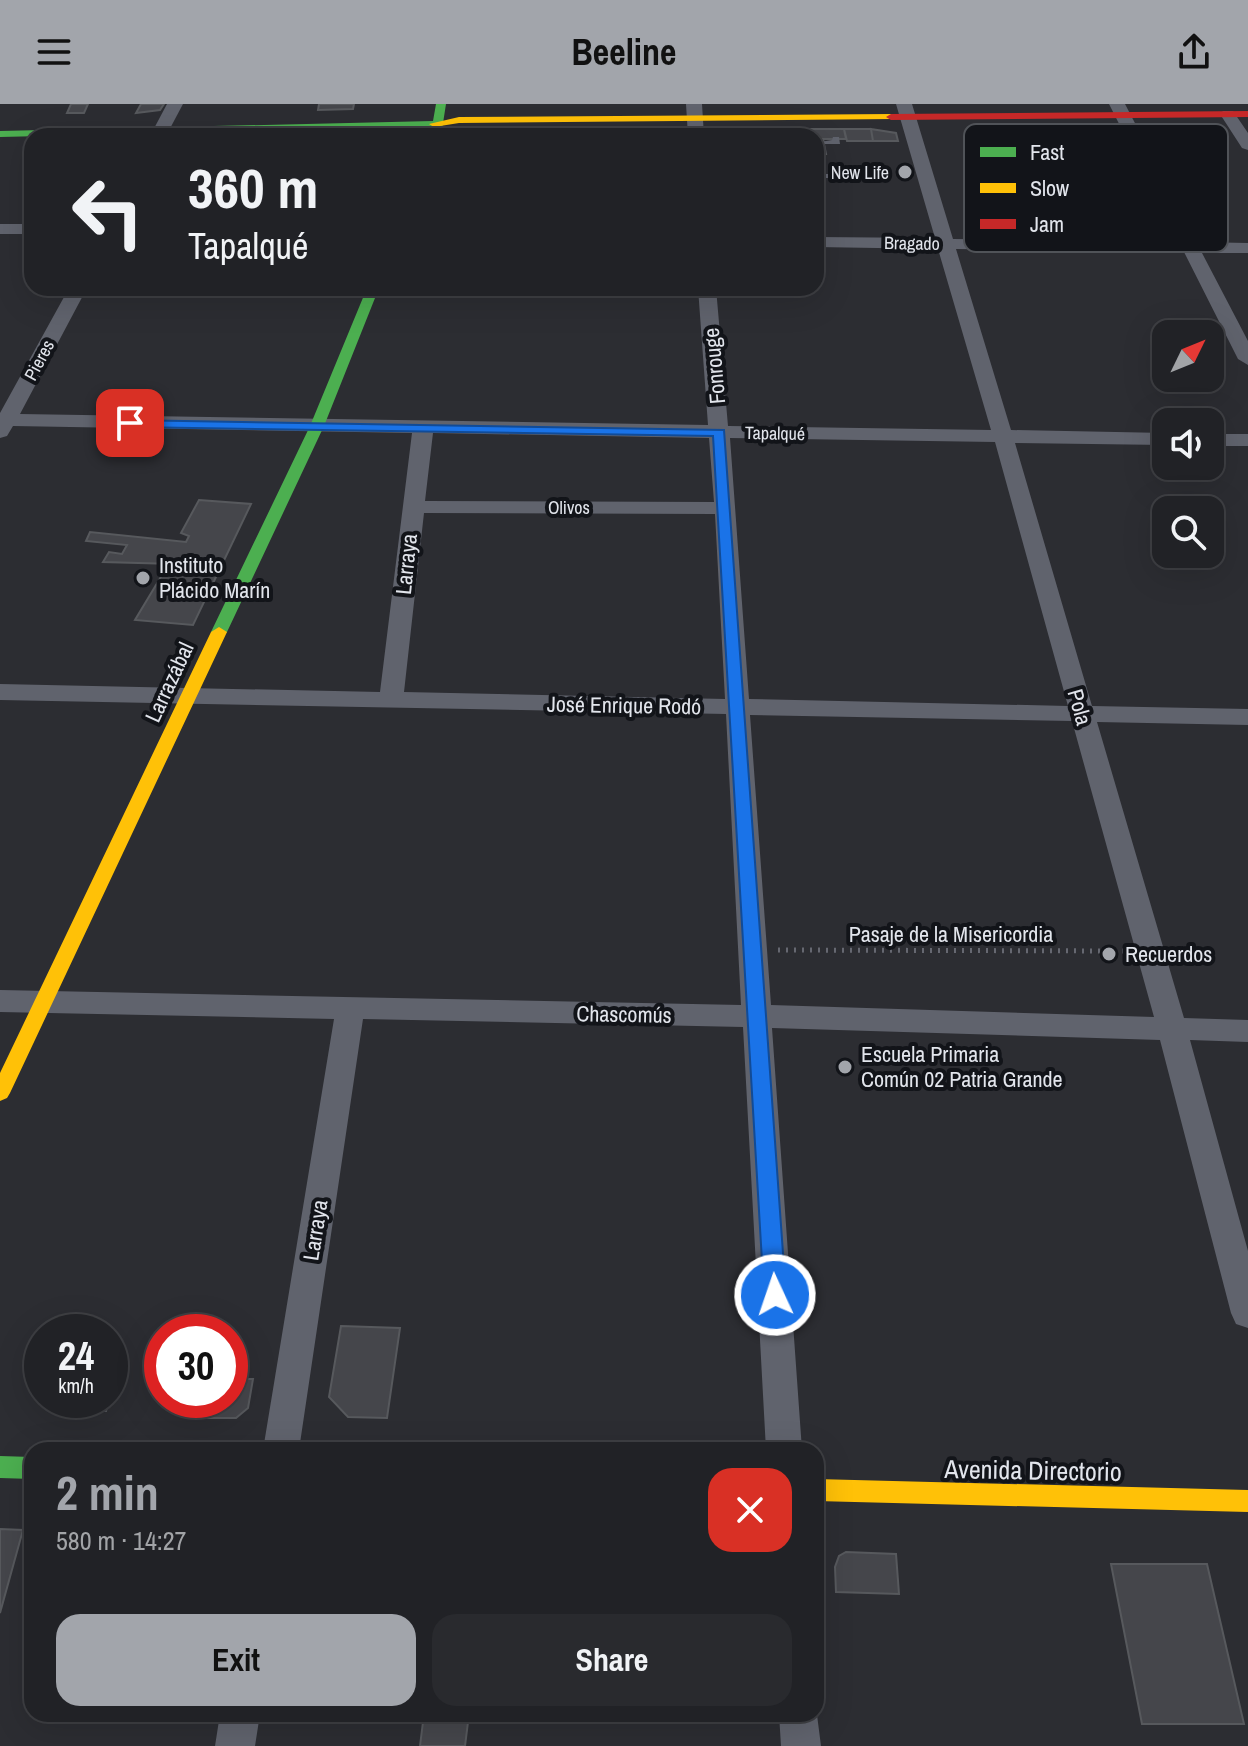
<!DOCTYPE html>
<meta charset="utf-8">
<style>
:root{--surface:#212226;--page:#292a2e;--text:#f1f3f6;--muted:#a2a4a7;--line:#3e3f43;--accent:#a2a5ab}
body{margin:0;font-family:"Archivo Narrow",sans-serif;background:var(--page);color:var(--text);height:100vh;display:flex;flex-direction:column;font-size:30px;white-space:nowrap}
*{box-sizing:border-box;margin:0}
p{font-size:26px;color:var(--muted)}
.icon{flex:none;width:44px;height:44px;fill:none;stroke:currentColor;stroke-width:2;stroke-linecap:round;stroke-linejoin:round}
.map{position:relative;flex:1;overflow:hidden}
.side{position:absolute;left:24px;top:1338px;width:800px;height:280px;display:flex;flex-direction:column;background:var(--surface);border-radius:24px;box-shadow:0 8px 32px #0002,0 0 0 2px var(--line)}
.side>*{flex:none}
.hud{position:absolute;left:24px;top:24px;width:800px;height:168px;border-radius:24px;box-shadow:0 8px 32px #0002,0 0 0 2px var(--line);background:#212226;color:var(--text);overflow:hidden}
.needle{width:52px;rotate:47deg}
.buttons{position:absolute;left:1152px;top:216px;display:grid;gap:16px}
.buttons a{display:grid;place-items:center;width:72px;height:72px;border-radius:16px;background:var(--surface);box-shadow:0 8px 32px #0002,0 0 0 2px var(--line);font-size:40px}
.speed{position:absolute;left:24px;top:1210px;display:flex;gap:16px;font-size:40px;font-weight:700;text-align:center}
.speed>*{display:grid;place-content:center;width:104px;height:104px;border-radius:50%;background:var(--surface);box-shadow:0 8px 32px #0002,0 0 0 2px var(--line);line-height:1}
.speed small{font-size:20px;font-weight:400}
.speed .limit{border:12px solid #d22;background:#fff;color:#111}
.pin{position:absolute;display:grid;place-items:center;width:68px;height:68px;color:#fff;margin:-34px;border-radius:16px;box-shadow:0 4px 12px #0006}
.me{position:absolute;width:88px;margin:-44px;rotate:357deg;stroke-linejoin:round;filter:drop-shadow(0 0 6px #0008)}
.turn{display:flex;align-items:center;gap:28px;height:168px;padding:0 32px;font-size:36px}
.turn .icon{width:104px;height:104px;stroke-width:2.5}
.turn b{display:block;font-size:56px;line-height:68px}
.round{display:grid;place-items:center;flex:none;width:84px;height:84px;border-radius:24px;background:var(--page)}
.headline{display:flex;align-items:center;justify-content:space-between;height:136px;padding:0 32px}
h1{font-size:48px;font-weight:700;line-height:60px;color:var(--accent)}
.action{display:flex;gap:16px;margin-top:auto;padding:16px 32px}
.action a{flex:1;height:92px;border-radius:24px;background:var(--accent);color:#111;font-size:32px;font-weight:700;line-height:92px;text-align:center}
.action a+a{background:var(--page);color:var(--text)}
header{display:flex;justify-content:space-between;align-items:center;height:104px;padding:0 32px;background:var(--accent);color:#111;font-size:36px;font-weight:700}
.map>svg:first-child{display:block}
.building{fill:#45464b;stroke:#57595d;stroke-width:2}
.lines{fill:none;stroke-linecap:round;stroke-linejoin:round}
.path{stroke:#666871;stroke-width:5;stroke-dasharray:2 6;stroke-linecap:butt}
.lane{fill:#60636d;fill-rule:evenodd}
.street{fill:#60636d;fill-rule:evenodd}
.fast{fill:#4caf50;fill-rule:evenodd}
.slow{fill:#ffc107;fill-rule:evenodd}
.jam{fill:#c62828;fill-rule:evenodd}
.route{fill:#1a73e8;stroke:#114b97;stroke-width:2}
.poi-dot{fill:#a2a5ab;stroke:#121419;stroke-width:3}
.labels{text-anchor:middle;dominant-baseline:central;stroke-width:8;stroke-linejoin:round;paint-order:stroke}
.far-poi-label{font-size:18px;fill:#e2e5ec;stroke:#121419;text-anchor:end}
.far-street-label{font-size:18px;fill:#e2e5ec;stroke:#121419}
.street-label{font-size:22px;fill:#e2e5ec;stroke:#121419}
.poi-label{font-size:22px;fill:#e2e5ec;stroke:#121419;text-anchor:start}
.near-street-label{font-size:26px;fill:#e2e5ec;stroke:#121419}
.key{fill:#121419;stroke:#505358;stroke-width:2}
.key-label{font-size:22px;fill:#e2e5ec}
</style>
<header><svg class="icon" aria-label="menu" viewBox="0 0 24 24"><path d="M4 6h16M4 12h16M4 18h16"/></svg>Beeline<svg class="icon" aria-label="share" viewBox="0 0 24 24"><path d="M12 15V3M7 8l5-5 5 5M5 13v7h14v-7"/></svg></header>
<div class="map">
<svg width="1248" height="1642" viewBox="0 0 1248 1642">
<rect width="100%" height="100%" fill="#2c2d32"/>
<path class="building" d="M71 0H88L84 9H67Z
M141 0H164L160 6 136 9Z
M319 0H354L353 5 318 6Z
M790 25H844L846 35H823L826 50H816V32L791 29Z
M844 25H871L873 37H847Z
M871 25 896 29 898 37H873Z
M199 396 251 400 193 521 135 516 165 466 172 467 175 460 103 458 109 448 122 450 127 441 86 437 90 428 186 438 189 432 181 429Z
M341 1222 400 1224 387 1314 348 1313 329 1293Z
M110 1244H122L110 1292Z
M230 1275H253L248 1304 236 1314H202L206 1296H230Z
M75 1296H109L106 1307 73 1306Z
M0 1425 23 1426 0 1509Z
M846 1448 896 1450 899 1490 836 1488 835 1463 839 1452Z
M1111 1460H1207L1244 1620H1142Z
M424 1610H469L465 1642H420Z"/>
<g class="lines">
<path class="path" d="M778 846 1124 847"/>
<path class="lane" d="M797 27H800L802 32H794L793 29Z
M833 33H839L840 40H824L820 38 832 36Z
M816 70H845L849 72 845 74H816Z"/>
<path class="street" d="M167 0H183L166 32H150Z
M686 0H702L704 32H688Z
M896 0H912L953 135 1179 138 1109 0H1125L1197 138 1248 139V149H1202L1248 237V261L1238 255 1184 148 956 145 1011 326 1166 329V341L1015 339 1092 602 1248 605V621L1097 618 1184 914 1248 916V938L1190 936 1248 1147V1224L1236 1220 1231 1209 1160 936 772 924 802 1346H766L743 923 363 915 299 1346H263L334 915 0 908V886L741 901 726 610 0 596V580L380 588 412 329 13 322 7 332 0 334V309L69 184H87L20 310 708 321 698 184H716L728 322 991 326 938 145 816 143V133L935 134ZM433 329 709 334 714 398 425 397ZM730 334 995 338 1068 602 749 595ZM424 409 715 410 725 595 404 588ZM750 611 1072 617 1154 913 771 901Z
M1223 7H1233L1248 29V46L1242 44 1220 10Z
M0 120H32V130H0Z
M1210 330H1248V342H1210Z
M816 1603 821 1642H781L779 1610H816Z
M220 1610H260L255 1642H215Z"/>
<path class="fast" d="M436 0H446L441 32H431L432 23 0 33V27L433 17Z
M367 184H379L324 322 227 528 224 531H214L211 528 310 322Z
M0 1352 32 1353V1375L0 1374Z"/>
<path class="slow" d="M891 10 896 13 895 15 459 19 434 23 429 20 459 13Z
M219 523 227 528 10 989 7 994 0 997V969L211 528Z
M816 1375 1248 1386V1408L816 1397Z"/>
<path class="jam" d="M1248 7V13L891 16 886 13 891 10Z"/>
</g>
<path class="route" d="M126 316 724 326 786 1191 782 1198H767L764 1191 713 332 130 323 126 322Z"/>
<g class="poi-dot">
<circle cx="905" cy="68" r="8"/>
<circle cx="143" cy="474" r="8"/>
<circle cx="1109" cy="850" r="8"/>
<circle cx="845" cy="963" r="8"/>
</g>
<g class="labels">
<g class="far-poi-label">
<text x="889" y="68">New Life</text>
</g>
<g class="far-street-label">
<text transform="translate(912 139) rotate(1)">Bragado</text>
<text transform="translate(39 256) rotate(-62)">Pieres</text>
<text transform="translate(775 329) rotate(1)">Tapalqué</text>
<text x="569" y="403">Olivos</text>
</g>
<g class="street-label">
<text transform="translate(714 262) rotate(-95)">Fonrouge</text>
<text transform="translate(406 460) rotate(-84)">Larraya</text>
<text transform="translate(169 578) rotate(-65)">Larrazábal</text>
<text transform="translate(624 601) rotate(1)">José Enrique Rodó</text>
<text transform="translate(1080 603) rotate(74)">Pola</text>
<text x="951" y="830">Pasaje de la Misericordia</text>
<text transform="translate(624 910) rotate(1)">Chascomús</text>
<text transform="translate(315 1126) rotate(-81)">Larraya</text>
</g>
<g class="poi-label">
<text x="159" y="461">Instituto<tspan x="159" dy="25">Plácido Marín</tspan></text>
<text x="1125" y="850">Recuerdos</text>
<text x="861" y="950">Escuela Primaria<tspan x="861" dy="25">Común 02 Patria Grande</tspan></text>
</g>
<g class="near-street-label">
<text transform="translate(1033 1366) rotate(1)">Avenida Directorio</text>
</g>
</g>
<rect x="964" y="20" width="264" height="128" rx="12" class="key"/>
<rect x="980" y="43" width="36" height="10" fill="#4caf50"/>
<rect x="980" y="79" width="36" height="10" fill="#ffc107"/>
<rect x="980" y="115" width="36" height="10" fill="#c62828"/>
<g class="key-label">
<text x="1030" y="56">Fast</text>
<text x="1030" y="92">Slow</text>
<text x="1030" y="128">Jam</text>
</g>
</svg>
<div class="buttons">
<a><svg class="needle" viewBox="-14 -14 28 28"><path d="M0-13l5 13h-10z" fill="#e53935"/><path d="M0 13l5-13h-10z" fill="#a2a4a7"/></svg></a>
<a><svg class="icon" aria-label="sound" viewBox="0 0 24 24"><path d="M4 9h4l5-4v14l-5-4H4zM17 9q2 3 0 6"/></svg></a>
<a><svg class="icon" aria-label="search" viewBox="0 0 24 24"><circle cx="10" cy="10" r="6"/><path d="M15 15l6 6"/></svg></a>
</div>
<div class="speed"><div>24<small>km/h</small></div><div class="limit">30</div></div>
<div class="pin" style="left:130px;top:319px;background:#d93025"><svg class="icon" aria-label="arrive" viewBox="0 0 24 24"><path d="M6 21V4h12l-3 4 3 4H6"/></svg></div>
<svg class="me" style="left:775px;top:1191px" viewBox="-20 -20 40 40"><circle r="17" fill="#1a73e8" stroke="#fff" stroke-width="3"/><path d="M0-11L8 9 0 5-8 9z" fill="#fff"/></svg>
<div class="hud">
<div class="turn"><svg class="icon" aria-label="left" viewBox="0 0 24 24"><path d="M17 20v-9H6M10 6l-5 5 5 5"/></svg><div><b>360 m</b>Tapalqué</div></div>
</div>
<section class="side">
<div class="headline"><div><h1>2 min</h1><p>580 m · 14:27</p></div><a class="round" style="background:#d93025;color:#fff"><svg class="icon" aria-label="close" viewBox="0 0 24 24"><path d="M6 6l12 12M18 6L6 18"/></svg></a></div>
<div class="action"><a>Exit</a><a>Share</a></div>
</section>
</div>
